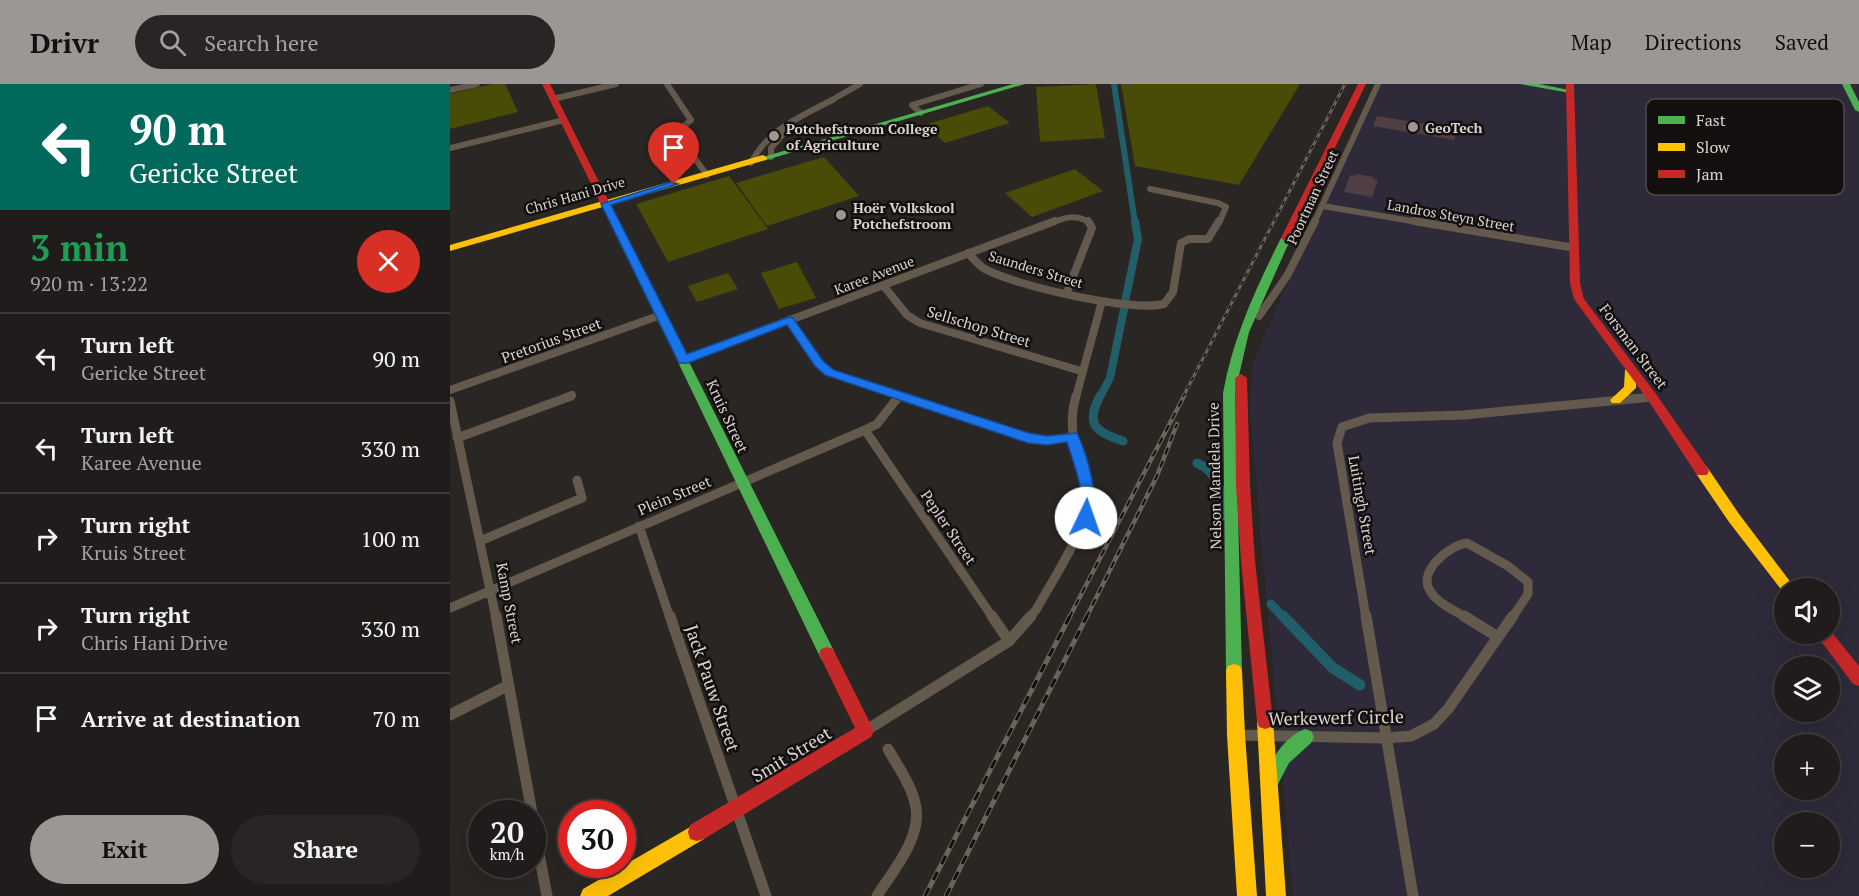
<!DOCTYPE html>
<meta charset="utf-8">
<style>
:root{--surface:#201c1b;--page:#282524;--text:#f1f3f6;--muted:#a2a1a3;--line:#3d3a3a;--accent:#9c9795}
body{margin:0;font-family:"PT Serif",serif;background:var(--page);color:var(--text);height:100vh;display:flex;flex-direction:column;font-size:22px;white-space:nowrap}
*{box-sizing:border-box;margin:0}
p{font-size:20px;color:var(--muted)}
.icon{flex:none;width:33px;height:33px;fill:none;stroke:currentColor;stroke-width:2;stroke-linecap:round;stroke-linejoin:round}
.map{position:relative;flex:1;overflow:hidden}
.panel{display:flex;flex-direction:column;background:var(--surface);width:450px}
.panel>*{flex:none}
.guide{background:#00695c;color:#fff;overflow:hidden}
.buttons{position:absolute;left:1324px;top:494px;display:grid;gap:12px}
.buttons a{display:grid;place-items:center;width:66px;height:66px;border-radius:50%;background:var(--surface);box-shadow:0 6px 24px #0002,0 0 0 2px var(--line);font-size:30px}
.speed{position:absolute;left:18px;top:716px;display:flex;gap:12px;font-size:30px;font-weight:700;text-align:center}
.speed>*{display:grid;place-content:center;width:78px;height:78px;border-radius:50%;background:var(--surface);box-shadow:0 6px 24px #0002,0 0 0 2px var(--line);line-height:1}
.speed small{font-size:15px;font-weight:400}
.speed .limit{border:9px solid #d22;background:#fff;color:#111}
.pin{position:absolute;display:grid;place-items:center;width:51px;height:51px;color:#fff;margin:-62px -26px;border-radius:50% 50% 50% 0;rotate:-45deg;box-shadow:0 0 6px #0007}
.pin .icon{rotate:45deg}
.me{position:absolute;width:66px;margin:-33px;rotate:3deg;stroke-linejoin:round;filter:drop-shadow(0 0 4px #0008)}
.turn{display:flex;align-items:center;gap:21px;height:126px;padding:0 30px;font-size:27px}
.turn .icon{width:78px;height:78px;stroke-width:2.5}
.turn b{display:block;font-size:42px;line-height:51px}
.round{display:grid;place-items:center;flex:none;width:63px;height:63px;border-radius:32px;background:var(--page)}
.summary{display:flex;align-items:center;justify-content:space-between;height:102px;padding:0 30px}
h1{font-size:36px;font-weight:700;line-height:45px;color:#1e9e55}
.action{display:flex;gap:12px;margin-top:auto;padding:12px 30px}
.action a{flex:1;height:69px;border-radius:36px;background:var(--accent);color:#111;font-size:24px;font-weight:700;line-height:69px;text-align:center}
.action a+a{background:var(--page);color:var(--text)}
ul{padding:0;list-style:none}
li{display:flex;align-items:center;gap:18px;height:90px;padding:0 30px;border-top:2px solid var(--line)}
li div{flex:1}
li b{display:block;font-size:22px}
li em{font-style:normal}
header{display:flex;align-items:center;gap:36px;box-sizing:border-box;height:84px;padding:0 30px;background:var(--accent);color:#111}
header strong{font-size:28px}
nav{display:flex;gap:33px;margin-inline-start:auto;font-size:21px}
.search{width:420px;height:54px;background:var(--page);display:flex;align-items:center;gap:15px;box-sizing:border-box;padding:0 21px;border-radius:33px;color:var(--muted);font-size:22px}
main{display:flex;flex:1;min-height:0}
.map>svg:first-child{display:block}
.industrial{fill:#2e2a39;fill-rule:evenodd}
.green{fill:#494b07}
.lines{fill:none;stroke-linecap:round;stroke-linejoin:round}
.canal-far3{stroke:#225e6a;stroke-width:6}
.canal-far2{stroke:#225e6a;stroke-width:8}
.canal-far1{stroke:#225e6a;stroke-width:9}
.canal{stroke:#225e6a;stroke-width:11}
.building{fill:#4f3f45}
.street-far3{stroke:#635a4d;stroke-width:6}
.street-far2{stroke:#635a4d;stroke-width:8}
.street-far1{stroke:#635a4d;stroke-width:9}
.street{stroke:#635a4d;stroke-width:11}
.fast{fill:#4caf50;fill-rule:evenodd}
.slow{fill:#ffc107;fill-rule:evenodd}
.jam{fill:#c62828;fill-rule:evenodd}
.rail-far2-casing{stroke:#6b645a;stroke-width:3}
.rail-far1-casing{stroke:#6b645a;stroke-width:4.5}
.rail-casing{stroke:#6b645a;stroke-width:5}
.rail-far2{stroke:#120f0e;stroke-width:1.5;stroke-dasharray:4.5;stroke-linecap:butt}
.rail-far1{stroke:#120f0e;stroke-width:2;stroke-dasharray:7;stroke-linecap:butt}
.rail{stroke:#120f0e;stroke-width:3;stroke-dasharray:9;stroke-linecap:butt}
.route{fill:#1a73e8;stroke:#114b97;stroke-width:1.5}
.poi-dot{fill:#9c9795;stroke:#120f0e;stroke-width:2}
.labels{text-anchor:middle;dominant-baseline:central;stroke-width:5;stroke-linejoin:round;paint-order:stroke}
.far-poi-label{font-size:14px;font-weight:bold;fill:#d9d4d2;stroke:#120f0e;text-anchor:start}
.far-street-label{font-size:14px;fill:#d9d4d2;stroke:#120f0e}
.street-label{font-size:15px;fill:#d9d4d2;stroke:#120f0e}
.near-street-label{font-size:18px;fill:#d9d4d2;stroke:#120f0e}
.key{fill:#120f0e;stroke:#4e4a49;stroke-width:1.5}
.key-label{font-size:16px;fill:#d9d4d2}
</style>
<header>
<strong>Drivr</strong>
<div class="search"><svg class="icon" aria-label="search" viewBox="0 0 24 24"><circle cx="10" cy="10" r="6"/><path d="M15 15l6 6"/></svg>Search here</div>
<nav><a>Map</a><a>Directions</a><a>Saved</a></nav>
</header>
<main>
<section class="panel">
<div class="guide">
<div class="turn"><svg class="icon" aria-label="left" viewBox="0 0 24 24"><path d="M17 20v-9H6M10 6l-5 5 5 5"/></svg><div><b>90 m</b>Gericke Street</div></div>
</div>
<div class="summary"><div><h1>3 min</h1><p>920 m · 13:22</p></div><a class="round" style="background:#d93025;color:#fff"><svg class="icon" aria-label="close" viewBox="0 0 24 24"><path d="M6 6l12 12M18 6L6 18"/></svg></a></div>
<ul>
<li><svg class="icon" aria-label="left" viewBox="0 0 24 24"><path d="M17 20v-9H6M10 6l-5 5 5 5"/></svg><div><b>Turn left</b><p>Gericke Street</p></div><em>90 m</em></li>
<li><svg class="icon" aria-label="left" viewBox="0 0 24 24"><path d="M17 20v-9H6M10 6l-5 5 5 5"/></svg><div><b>Turn left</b><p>Karee Avenue</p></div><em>330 m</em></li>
<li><svg class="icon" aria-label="right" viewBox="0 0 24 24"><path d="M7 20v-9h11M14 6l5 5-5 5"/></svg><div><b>Turn right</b><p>Kruis Street</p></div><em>100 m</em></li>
<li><svg class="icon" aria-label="right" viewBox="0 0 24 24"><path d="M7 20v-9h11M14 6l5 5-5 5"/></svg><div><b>Turn right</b><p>Chris Hani Drive</p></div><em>330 m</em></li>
<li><svg class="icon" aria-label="arrive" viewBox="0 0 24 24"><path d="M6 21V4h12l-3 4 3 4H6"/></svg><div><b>Arrive at destination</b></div><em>70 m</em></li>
</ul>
<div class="action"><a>Exit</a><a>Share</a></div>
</section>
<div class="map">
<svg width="1409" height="812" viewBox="0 0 1409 812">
<rect width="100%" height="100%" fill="#2a2624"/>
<path class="industrial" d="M929 0H1409V812H843L800 330 802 282 825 227ZM1335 504H1380V549H1335ZM1335 582H1380V627H1335ZM1335 660H1380V705H1335ZM1335 738H1380V783H1335Z"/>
<path class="green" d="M42 0H55L68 28 0 45V10Z
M646 0 655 54 590 58 586 3Z
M671 0H850L789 101 685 82Z
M538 22 560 39 495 59 474 41Z
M374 73 409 112 317 142 286 99Z
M625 85 653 107 582 133 555 109Z
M279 92 318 145 218 178 186 120Z
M347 178 366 214 329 225 311 189Z
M278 189 288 205 247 218 238 202Z"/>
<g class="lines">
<path class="canal-far3" d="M664 0 685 139"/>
<path class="canal-far2" d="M675 218 688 155 685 137
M650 313 660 294 674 225"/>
<path class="canal-far1" d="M650 312C635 340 645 348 673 357
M747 379C770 389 772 410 773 432
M821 520 834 534"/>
<path class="canal" d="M833 532 883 584 910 601"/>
</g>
<path class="building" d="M927 32 1007 45 1004 56 923 42Z
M906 90 924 93 923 95 928 96 922 113 894 108 900 91 905 92Z"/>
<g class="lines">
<path class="street-far3" d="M217 0 241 36 226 49 257 91
M0 6 27 0
M387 13 410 0
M103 15 166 0
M471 29 462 21 531 0
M0 64 114 36
M321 73V64L339 43
M301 79C318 45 352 32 384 15
M700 105 768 119 776 123 769 139
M873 122 973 139
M601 139C614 134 627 129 639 139
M864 139 928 0"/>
<path class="street-far2" d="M964 137 1125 164
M518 169C523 174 528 181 535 185 566 202 681 228 714 220L723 208 731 159 739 155H758L769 137
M433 201 457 231 470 239 631 287
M617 208 642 144 638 137
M809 232 837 192 865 137
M339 236 369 279 379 288 455 313
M233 276 605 137
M0 306 211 231
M117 313 122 311
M626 313 652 217"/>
<path class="street-far1" d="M450 312 578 354 597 357 622 353
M0 317 46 534
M415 346 543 534
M7 354 121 312
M189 442 220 534
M30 457 132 414 127 396
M0 524 415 346 427 340 449 312
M579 534 586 526C598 504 638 441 639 419 639 408 635 398 632 388 624 361 618 339 626 312
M916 534 887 359 892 343 919 334 1014 331 1202 313
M1017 534C1004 526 986 519 979 505 969 486 1000 461 1017 459L1058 482 1078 498V510L1062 534"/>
<path class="street" d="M46 532 82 729
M220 532 316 812
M542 532 559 557
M916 532 963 812
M1014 532 1048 553
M1048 553 1063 532
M0 631 59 601
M415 647 559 557 581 532
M786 651 936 654 961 652 984 640 998 625 1048 553
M82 732 97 812
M427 812C442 788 471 755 466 724 463 703 448 683 438 665"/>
<path class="fast" d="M563 0H575L316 76 309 74Z
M1070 0H1089L1124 7 1120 9Z
M1392 0H1400L1409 18V28L1405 26Z
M836 151 841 154 799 248 785 309 792 587 790 592 784 594 778 592 776 587 773 309C783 253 806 204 831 154Z
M206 219 211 222 383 565 385 570 383 575 377 577 371 575 201 222Z
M855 645 861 647 864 653 861 659 839 679 827 702 821 705 815 702 812 696C821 676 834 653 855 645Z"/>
<path class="slow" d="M313 71 317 74 316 76 0 167V161Z
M1181 282 1187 286 1186 304 1170 319H1162L1160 316 1174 303 1175 286Z
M1252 382 1257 383 1289 430 1345 504H1335V509L1333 508 1279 438 1247 391 1245 387 1247 383Z
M784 580 790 582 792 587 795 651 807 812H787L777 651 776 587 778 582Z
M815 629 821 631 823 637 836 812H816L807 637 809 631Z
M247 739 254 741 256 748 254 755 158 812H130L133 805Z"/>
<path class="jam" d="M92 0H100L211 222 210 224 206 225 201 222Z
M908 0H916L841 154 833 156 831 154Z
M1116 0H1124L1130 199 1134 215 1206 310 1257 383 1259 387 1257 391H1247L1198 316 1124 215 1120 199Z
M791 290 797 294 800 402 805 477 823 637 821 643 815 645 809 643 807 637 791 477 786 402 785 294Z
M1380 546 1409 582V602L1403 600 1365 549H1380Z
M377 563 383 565 424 647 421 653 254 755 247 757 240 755 238 748 240 741 405 644 369 570 371 565Z"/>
<g class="rail-far2-casing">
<path id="rail-far2" d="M733 313 895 0"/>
</g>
<g class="rail-far1-casing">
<path id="rail-far1" d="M619 534 734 312
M636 534 707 392 727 340"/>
</g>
<g class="rail-casing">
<path id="rail" d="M475 812 620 532
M496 812 637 532"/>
</g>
<use href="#rail-far2" class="rail-far2"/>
<use href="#rail-far1" class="rail-far1"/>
<use href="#rail" class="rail"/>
</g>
<path class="route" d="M221 98 228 100 161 121 237 270 339 233 343 234 373 277 384 286 579 349 597 352 627 349C637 370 651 417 641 438H631L629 434C637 409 624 382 617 358L597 361 578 359 375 291 365 282 337 241 238 279H229L151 120Z"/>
<g class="poi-dot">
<circle cx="963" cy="43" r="6"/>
<circle cx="324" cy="52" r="6"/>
<circle cx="391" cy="131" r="6"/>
</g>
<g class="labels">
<g class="far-poi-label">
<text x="975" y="43">GeoTech</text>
<text x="336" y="44">Potchefstroom College<tspan x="336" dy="16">of Agriculture</tspan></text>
<text x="403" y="123">Hoër Volkskool<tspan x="403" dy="16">Potchefstroom</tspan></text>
</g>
<g class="far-street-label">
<text transform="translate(125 111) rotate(-16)">Chris Hani Drive</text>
<text transform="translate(862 113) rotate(-65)">Poortman Street</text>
<text transform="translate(1001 131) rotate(10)">Landros Steyn Street</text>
<text transform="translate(586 185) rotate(17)">Saunders Street</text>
<text transform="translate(424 191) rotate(-21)">Karee Avenue</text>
</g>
<g class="street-label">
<text transform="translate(529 242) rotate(17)">Sellschop Street</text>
<text transform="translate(101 256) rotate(-20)">Pretorius Street</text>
<text transform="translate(1184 262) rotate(53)">Forsman Street</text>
<text transform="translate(278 332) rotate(65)">Kruis Street</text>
<text transform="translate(764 392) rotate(-91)">Nelson Mandela Drive</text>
<text transform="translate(224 411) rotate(-23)">Plein Street</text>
<text transform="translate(913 421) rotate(80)">Luitingh Street</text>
<text transform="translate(499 443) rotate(56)">Pepler Street</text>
<text transform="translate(60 519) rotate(79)">Kamp Street</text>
</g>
<g class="near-street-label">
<text transform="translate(263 604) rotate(71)">Jack Pauw Street</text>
<text transform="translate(886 633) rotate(-1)">Werkewerf Circle</text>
<text transform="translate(341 670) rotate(-31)">Smit Street</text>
</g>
</g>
<rect x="1196" y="15" width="198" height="96" rx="9" class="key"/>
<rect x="1208" y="32" width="27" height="8" fill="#4caf50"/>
<rect x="1208" y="59" width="27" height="8" fill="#ffc107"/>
<rect x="1208" y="86" width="27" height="8" fill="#c62828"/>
<g class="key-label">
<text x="1246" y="42">Fast</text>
<text x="1246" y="69">Slow</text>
<text x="1246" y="96">Jam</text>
</g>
</svg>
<div class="buttons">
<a><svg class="icon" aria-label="sound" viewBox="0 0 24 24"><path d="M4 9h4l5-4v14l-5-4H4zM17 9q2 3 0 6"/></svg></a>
<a><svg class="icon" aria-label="layers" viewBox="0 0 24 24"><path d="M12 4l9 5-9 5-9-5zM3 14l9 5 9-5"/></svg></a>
<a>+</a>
<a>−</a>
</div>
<div class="speed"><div>20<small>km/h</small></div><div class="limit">30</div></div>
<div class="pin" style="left:224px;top:100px;background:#d93025"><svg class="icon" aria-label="arrive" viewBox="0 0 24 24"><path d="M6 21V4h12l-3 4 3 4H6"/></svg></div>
<svg class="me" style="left:636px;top:434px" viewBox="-20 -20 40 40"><circle r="19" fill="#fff"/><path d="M0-13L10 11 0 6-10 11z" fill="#1a73e8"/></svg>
</div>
</main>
